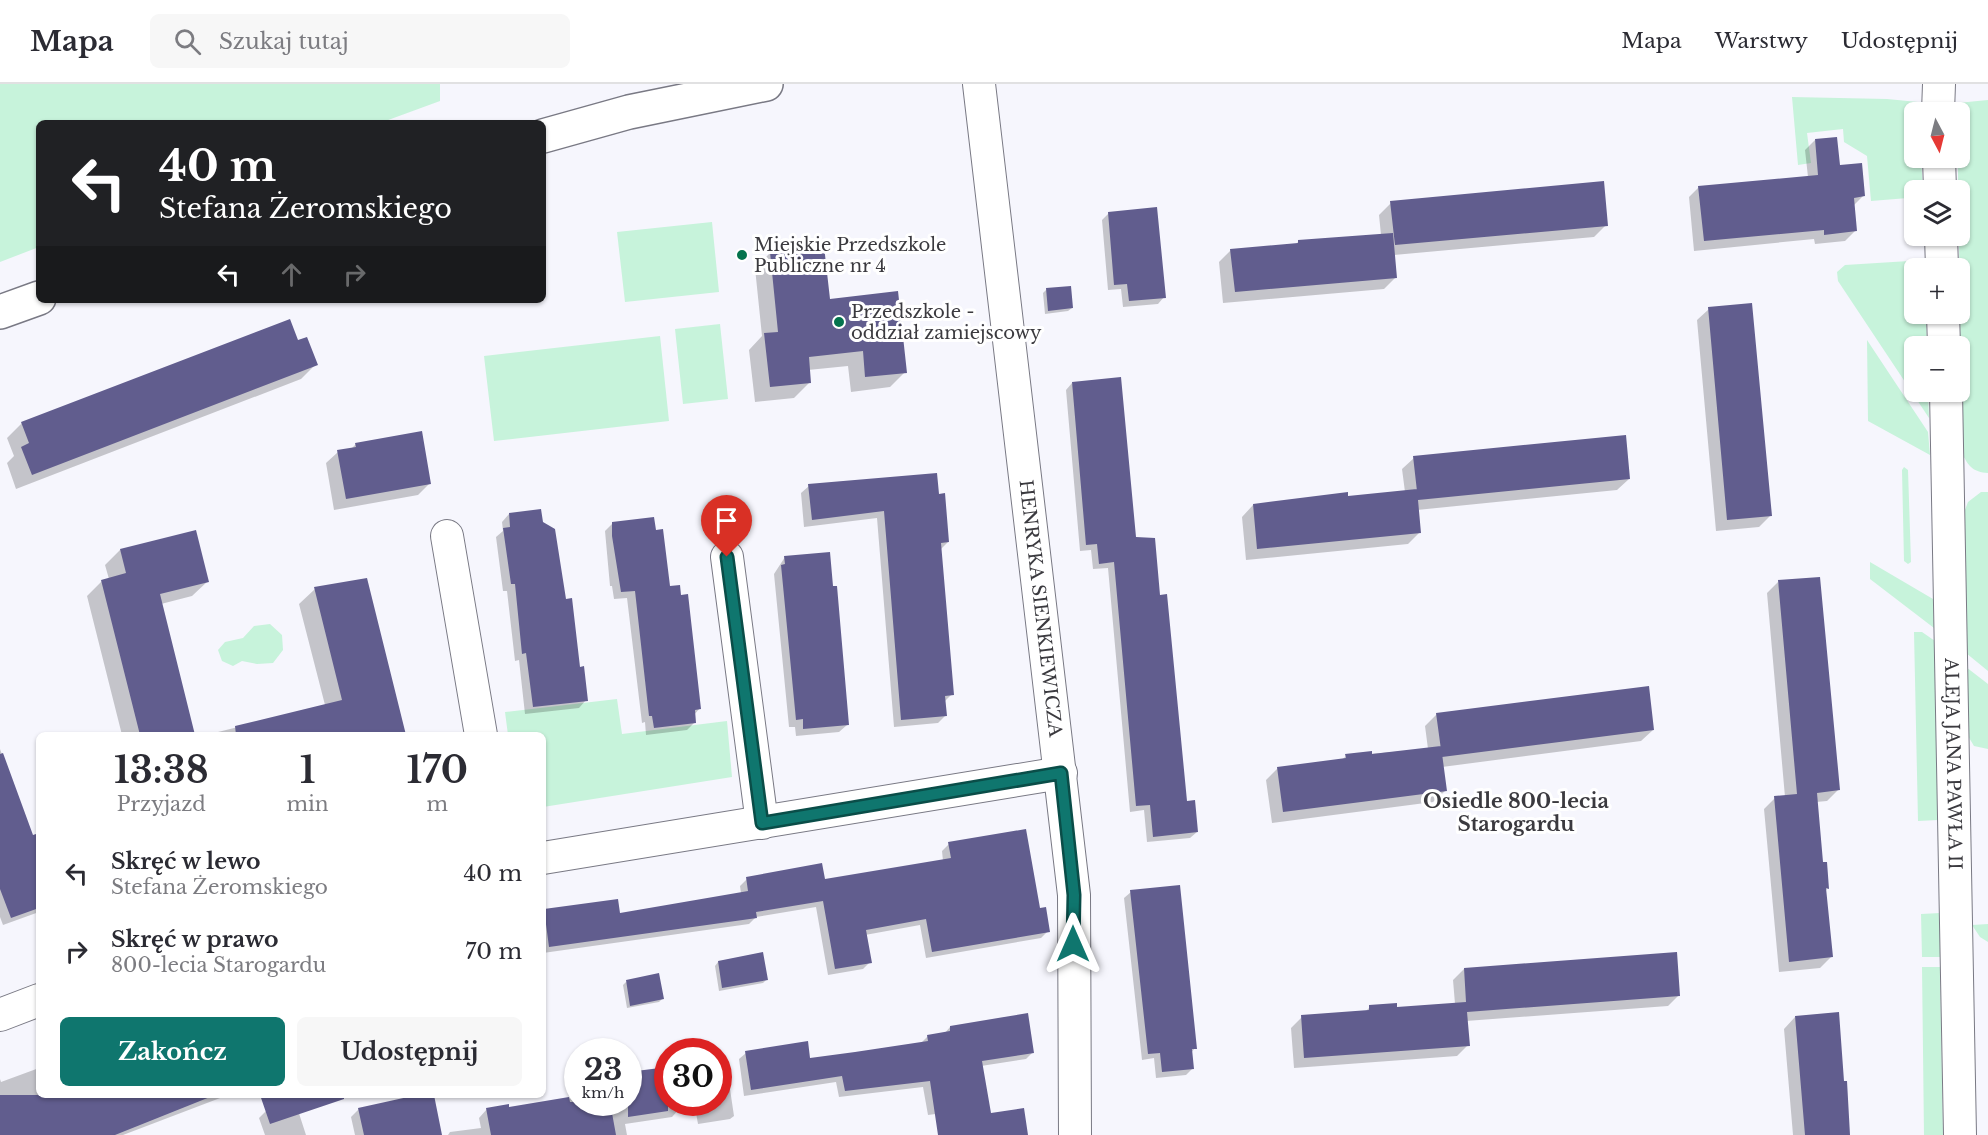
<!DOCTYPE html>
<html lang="pl">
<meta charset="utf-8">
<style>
:root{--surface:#fff;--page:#f7f7f7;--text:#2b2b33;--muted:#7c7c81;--line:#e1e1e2;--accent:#0f766e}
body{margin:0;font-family:"Libre Baskerville",serif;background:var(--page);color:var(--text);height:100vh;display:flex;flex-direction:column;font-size:22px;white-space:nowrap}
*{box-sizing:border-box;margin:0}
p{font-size:20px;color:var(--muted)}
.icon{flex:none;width:33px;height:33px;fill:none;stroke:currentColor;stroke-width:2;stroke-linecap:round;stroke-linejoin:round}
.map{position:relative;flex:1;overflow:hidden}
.drawer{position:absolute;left:36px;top:648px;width:510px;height:366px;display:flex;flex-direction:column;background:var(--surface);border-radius:9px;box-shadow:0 2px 4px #0004}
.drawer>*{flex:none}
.banner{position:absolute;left:36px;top:36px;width:510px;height:183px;border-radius:9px;box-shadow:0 2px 4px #0004;background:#202124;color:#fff;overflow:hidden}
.needle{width:39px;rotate:173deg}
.tools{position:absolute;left:1904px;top:18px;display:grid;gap:12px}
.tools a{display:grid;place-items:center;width:66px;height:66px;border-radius:9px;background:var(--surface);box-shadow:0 2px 4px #0004;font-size:30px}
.speed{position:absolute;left:564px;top:954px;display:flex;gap:12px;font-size:30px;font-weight:700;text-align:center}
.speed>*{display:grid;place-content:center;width:78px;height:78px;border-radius:50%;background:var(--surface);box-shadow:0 2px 4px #0004;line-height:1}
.speed small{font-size:15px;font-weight:400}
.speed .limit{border:9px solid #d22;background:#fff;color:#111}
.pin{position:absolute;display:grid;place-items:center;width:51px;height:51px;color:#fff;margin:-62px -26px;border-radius:50% 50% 50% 0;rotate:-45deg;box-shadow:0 0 6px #0007}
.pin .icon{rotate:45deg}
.me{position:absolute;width:66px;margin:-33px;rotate:0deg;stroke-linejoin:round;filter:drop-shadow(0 0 4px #0008)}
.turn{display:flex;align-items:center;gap:21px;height:126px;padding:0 24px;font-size:27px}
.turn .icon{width:78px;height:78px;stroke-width:2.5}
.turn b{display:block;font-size:42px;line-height:51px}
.lanes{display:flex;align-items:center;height:57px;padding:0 24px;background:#0003;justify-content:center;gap:30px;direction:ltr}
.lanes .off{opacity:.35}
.eta{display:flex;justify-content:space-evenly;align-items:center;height:102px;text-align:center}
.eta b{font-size:36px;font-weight:700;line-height:42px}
.button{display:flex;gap:12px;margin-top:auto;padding:12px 24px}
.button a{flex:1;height:69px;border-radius:9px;background:var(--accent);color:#fff;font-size:24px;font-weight:700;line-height:69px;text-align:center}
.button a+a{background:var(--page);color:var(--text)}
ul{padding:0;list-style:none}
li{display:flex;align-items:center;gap:18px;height:78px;padding:0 24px}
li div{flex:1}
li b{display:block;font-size:22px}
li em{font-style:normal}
header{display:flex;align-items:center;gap:36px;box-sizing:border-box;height:84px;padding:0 30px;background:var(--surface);border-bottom:2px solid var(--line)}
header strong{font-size:28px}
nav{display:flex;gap:33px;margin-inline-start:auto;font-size:21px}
.search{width:420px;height:54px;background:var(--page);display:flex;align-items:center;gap:15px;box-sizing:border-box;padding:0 21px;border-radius:9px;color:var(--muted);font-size:22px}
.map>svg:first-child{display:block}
.green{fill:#c7f3db}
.shadow{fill:#0003}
.building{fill:#615d8e}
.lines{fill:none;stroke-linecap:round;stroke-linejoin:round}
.street-casing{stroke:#797984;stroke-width:34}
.secondary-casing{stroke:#797984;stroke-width:36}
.street{stroke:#fff;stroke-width:32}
.secondary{stroke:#fff;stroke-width:33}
.route-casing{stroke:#0a4d48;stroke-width:15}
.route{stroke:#0f766e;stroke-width:10}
.poi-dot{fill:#04734d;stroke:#fff;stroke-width:2}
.labels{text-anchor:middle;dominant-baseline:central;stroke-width:6;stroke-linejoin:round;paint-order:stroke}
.poi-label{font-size:18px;fill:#3b3a3f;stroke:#fff;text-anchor:start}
.street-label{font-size:18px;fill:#3b3a3f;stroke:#fff}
.neighbourhood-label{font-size:20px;font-weight:bold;fill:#3b3a3f;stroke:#fff}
</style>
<header>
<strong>Mapa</strong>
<div class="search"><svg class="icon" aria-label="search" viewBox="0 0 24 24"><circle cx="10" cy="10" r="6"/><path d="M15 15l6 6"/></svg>Szukaj tutaj</div>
<nav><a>Mapa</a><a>Warstwy</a><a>Udostępnij</a></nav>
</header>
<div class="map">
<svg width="1988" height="1051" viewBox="0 0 1988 1051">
<rect width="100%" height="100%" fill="#f6f6fd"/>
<path class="green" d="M0 0H440V17L380 39H39V163L0 178Z
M1792 13 1887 15 1918 18V28H1914V74H1921L1923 106H1914V141L1911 142 1908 114 1871 117 1867 72 1844 58 1843 45 1807 49 1811 79 1798 81Z
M1988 16V389C1973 388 1968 382 1962 369L1957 19Z
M712 138 719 208 625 218 617 148Z
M1925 176V184H1914V230H1926L1927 262H1914V308H1928L1929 334 1838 197 1837 188 1845 181Z
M720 240 728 315 683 320 675 245Z
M660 252 669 337 494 357 484 272Z
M1867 256 1928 348 1930 371 1868 337Z
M1904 383 1908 386 1911 478 1908 480 1904 477 1902 386Z
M1981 408H1988V587L1966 569 1963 431 1968 418Z
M1870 478 1933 515 1934 544 1870 495Z
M270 540 282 551 283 566 273 579 257 580 242 577 233 582 222 577 218 566 225 558 243 554 254 542Z
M1914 548H1922L1935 557 1938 736 1918 737Z
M1966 583 1988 600V665L1974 662 1968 652Z
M617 615 622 650 727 637 732 693 543 723V651H508L505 628Z
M1940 829 1941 873H1922L1921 830Z
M1988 840V858L1980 853 1972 841Z
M1922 883H1940L1943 1051H1924Z"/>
<path class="shadow" d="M1815 56 1863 112 1853 122 1855 147 1845 157 1815 160 1814 155 1694 167 1689 113 1699 103 1808 93 1805 66Z
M1391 119 1606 141 1594 153 1394 171 1396 193 1384 205 1223 219 1219 178 1231 166 1296 160 1299 157 1381 151 1379 131Z
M1109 129 1164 213 1158 220 1123 223 1121 205 1108 206 1102 136Z
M770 169 828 217 905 288 890 303 851 308 848 282 808 286 810 298 794 314 755 318 749 266 762 252 755 184Z
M1047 205 1072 224 1068 227 1045 230 1043 209Z
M1709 225 1770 432 1759 443 1716 447 1697 236Z
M297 257 316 280 301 295 16 405 7 379 14 372 7 354 22 339Z
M1072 299 1159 513 1185 719 1197 748 1190 754 1147 758 1144 726 1130 728 1108 484 1093 485 1091 466 1080 467 1066 306Z
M356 360 429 400 418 411 334 426 326 379 338 368 351 365Z
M1414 374 1629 395 1617 406 1417 426 1419 449 1408 460 1246 476 1242 433 1253 421 1405 408 1402 385Z
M809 402 938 411 948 458 940 466 952 610 944 618 945 632 938 639 894 643 877 434 804 443 801 409Z
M509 430 542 439 565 516 586 616 579 624 525 630 519 576 515 577 507 507H503L496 453 503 447 502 438Z
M613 439 655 448 700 624 694 631V639L687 646 646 651 645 638 642 639 627 514 614 515 612 502H610L605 447Z
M120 466 208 497 192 512 161 520 194 651H122L87 512 102 497 109 495 105 481Z
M785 473 847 641 839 648 796 652 795 643H789L774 490Z
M1778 498 1838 706 1827 717 1816 718 1822 779 1828 804 1825 807 1831 873 1820 884 1779 888 1764 725 1775 714 1785 713 1767 509Z
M315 505 404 651H206L325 621 299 520Z
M1437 630 1653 646 1641 657 1442 683 1445 707 1433 718 1272 739 1266 696 1278 684 1342 676 1346 672 1428 665 1425 642Z
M0 665 32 753 39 761V828L3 841 0 833Z
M949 760 1039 825 1048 847 1041 854 926 874 920 841 865 851 870 878 863 885 828 891 816 823 756 833 749 840 543 869 545 827 618 831 741 809 740 802 747 795 823 797 943 777 942 767Z
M1131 808 1195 964 1191 969 1193 984 1186 991 1156 994 1154 974 1142 976 1124 814Z
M718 878 766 896 763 899 719 907 715 882Z
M1464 885 1679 911 1668 922 1466 937 1468 961 1457 972 1294 984 1291 944 1302 933 1365 928 1370 923 1395 925 1455 920 1453 896Z
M626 898 662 915 659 918 627 924 623 901Z
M1795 933 1849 1051H1793L1784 945Z
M950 943 1032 969 1026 975 981 982V1024L928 1031 923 1003 839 1013 836 998 744 1012 739 975 746 969 809 976 921 959 928 952 944 950Z
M39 984V1011H42L0 1027V995L1 998Z
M730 1005 734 1032 730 1035 698 1040 694 1018H718V1007Z
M132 1011H228L123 1051H48Z
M424 1011H432L441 1051H355L351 1033 359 1025Z
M578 1013V1018H679L680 1024 672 1033 625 1040 627 1051H448L450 1048 481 1044 479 1034 487 1025H508Z
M295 1017 306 1051H265L259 1034 266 1027Z"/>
<path class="building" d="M1837 53 1840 81 1862 79 1865 112 1854 114 1857 147 1824 151V146L1704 157 1698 102 1818 91 1815 55Z
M1604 97 1608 142 1395 161 1390 117Z
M1157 123 1166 214 1129 217 1127 200 1114 201 1108 128Z
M1393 149 1397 194 1235 208 1230 165 1298 159V156Z
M824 162 830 215 898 207 907 289 865 293 863 267 809 273 811 299 770 303 764 249 778 248 770 168Z
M1071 202 1073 224 1048 227 1046 204Z
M1752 219 1772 432 1727 436 1708 223Z
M290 235 298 256 307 253 318 281 32 391 21 363 29 359 21 338Z
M1121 293 1136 453 1155 454 1160 511 1167 510 1187 717 1195 716 1198 748 1153 753 1150 721 1136 722 1114 478 1099 480 1097 460 1086 461 1072 298Z
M422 347 431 400 346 415 337 366 356 363 355 359Z
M1626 351 1630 395 1418 416 1413 372Z
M937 389 939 410 945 409 949 458 941 459 954 611 945 612 947 632 901 636 884 427 812 436 808 400Z
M1417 405 1421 449 1257 465 1253 420 1348 408V412Z
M541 425 543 438 555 445 566 515 572 514 580 583 584 582 588 617 533 623 526 569 522 570 515 500H511L503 444 510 443 509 429Z
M654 433 656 446 663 445 670 502 680 501 681 511 688 510 701 625 695 626 696 639 654 644 652 632H649L635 507 621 508 612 452V438Z
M196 446 209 498 160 510 195 651H140L101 496 126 489 120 465Z
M830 468 833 502H837L849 641 803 645V635L796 636 781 481 785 480 784 472Z
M1820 493 1840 706 1817 709 1823 778H1827L1829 805 1826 804 1833 873 1789 878 1774 712 1797 710 1778 496Z
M367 494 406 651H236L235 642 342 616 314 503Z
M1649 602 1654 646 1442 673 1436 629Z
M1441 662 1447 707 1283 728 1277 683 1346 674 1345 670 1372 667V670Z
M3 669 33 751 39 749V824L11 834 0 805V670Z
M1026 745 1040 824 1046 823 1050 848 932 868 926 835 866 846 872 879 835 885 823 817 756 828 757 834 549 863 544 825 618 815 620 829 748 807 746 793 822 779 825 795 951 774 948 758Z
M1180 801 1197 965H1192L1194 985 1162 988 1160 969 1148 970 1130 806Z
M763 868 768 896 722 904 718 877Z
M1677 868 1680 912 1467 928 1470 962 1304 974 1301 931 1369 926V921L1397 919V923L1466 918 1464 884Z
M659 889 664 915 630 922 626 896Z
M1839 928 1844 997H1847L1850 1051H1805L1795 932Z
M1028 929 1034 969 982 977 991 1029 1024 1024 1028 1051H938L930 997 845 1007 842 992 751 1006 745 967 808 957 810 974 855 968 928 957 927 951 950 947V942Z
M668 983V1027L628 1033V988Z
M0 1011H209L210 1013 115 1051H0Z
M260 1011H344V1015L270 1040Z
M417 1011H434L442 1051H364L358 1024Z
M569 1013 570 1018H610L616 1051H491L486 1024 509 1020V1023Z"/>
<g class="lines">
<g class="street-casing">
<g id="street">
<path id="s1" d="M979 0 1074 811 1075 1051"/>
<path d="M1938 28 1939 0"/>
<path d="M1939 74 1940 106"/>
<path d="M1941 152 1942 184"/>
<path d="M1943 230 1944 262"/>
<path id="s2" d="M1946 308 1960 1051"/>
<path d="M447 452 481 651"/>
<path d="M727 473 762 739"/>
<path d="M543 774 1061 689"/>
<path d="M0 931 39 916"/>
</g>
</g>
<g class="secondary-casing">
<path id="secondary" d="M543 52 629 28 766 0
M0 228 39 214"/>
</g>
<use href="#street" class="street"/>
<use href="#secondary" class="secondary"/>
</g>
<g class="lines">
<g class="route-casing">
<path id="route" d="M727 473 762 739 1061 689 1074 811 1073 860"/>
</g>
<use href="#route" class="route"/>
</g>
<g class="poi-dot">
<circle cx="742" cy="171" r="6"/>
<circle cx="839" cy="238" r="6"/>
</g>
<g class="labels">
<g class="poi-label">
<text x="754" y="161">Miejskie Przedszkole<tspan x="754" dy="21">Publiczne nr 4</tspan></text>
<text x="851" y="228">Przedszkole -<tspan x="851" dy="21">oddział zamiejscowy</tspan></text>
</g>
<g class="street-label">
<text stroke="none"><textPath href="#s1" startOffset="528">HENRYKA SIENKIEWICZA</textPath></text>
<text stroke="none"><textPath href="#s2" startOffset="372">ALEJA JANA PAWŁA II</textPath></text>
</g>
<g class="neighbourhood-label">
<text x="1516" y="717">Osiedle 800-lecia<tspan x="1516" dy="23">Starogardu</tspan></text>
</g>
</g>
</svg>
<div class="tools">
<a><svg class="needle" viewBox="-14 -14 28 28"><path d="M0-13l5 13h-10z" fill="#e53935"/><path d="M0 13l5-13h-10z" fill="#7c7c81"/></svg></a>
<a><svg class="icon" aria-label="layers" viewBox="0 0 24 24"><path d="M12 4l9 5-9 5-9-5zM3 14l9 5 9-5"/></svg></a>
<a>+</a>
<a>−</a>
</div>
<div class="speed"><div>23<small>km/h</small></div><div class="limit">30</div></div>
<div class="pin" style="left:727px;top:473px;background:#d93025"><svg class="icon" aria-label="arrive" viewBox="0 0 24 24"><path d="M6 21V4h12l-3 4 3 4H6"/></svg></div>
<svg class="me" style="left:1073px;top:860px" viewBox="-20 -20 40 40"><path d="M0-17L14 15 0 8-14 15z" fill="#0f766e" stroke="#fff" stroke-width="4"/></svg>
<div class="banner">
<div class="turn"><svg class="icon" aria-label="left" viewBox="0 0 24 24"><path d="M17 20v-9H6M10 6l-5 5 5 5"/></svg><div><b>40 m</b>Stefana Żeromskiego</div></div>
<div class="lanes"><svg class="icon" aria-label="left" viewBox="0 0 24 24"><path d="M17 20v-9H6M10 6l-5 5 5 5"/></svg><svg class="icon off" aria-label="ahead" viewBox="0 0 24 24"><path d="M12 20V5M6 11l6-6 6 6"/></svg><svg class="icon off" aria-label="right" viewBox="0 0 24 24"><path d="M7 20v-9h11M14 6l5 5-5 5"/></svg></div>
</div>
<section class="drawer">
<div class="eta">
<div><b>13:38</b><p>Przyjazd</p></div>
<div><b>1</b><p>min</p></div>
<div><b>170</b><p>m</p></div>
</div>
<ul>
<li><svg class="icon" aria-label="left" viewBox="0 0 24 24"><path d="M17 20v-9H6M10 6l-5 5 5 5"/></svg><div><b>Skręć w lewo</b><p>Stefana Żeromskiego</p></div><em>40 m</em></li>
<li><svg class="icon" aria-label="right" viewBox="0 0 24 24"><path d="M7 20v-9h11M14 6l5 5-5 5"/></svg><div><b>Skręć w prawo</b><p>800-lecia Starogardu</p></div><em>70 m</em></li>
</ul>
<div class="button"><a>Zakończ</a><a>Udostępnij</a></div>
</section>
</div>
